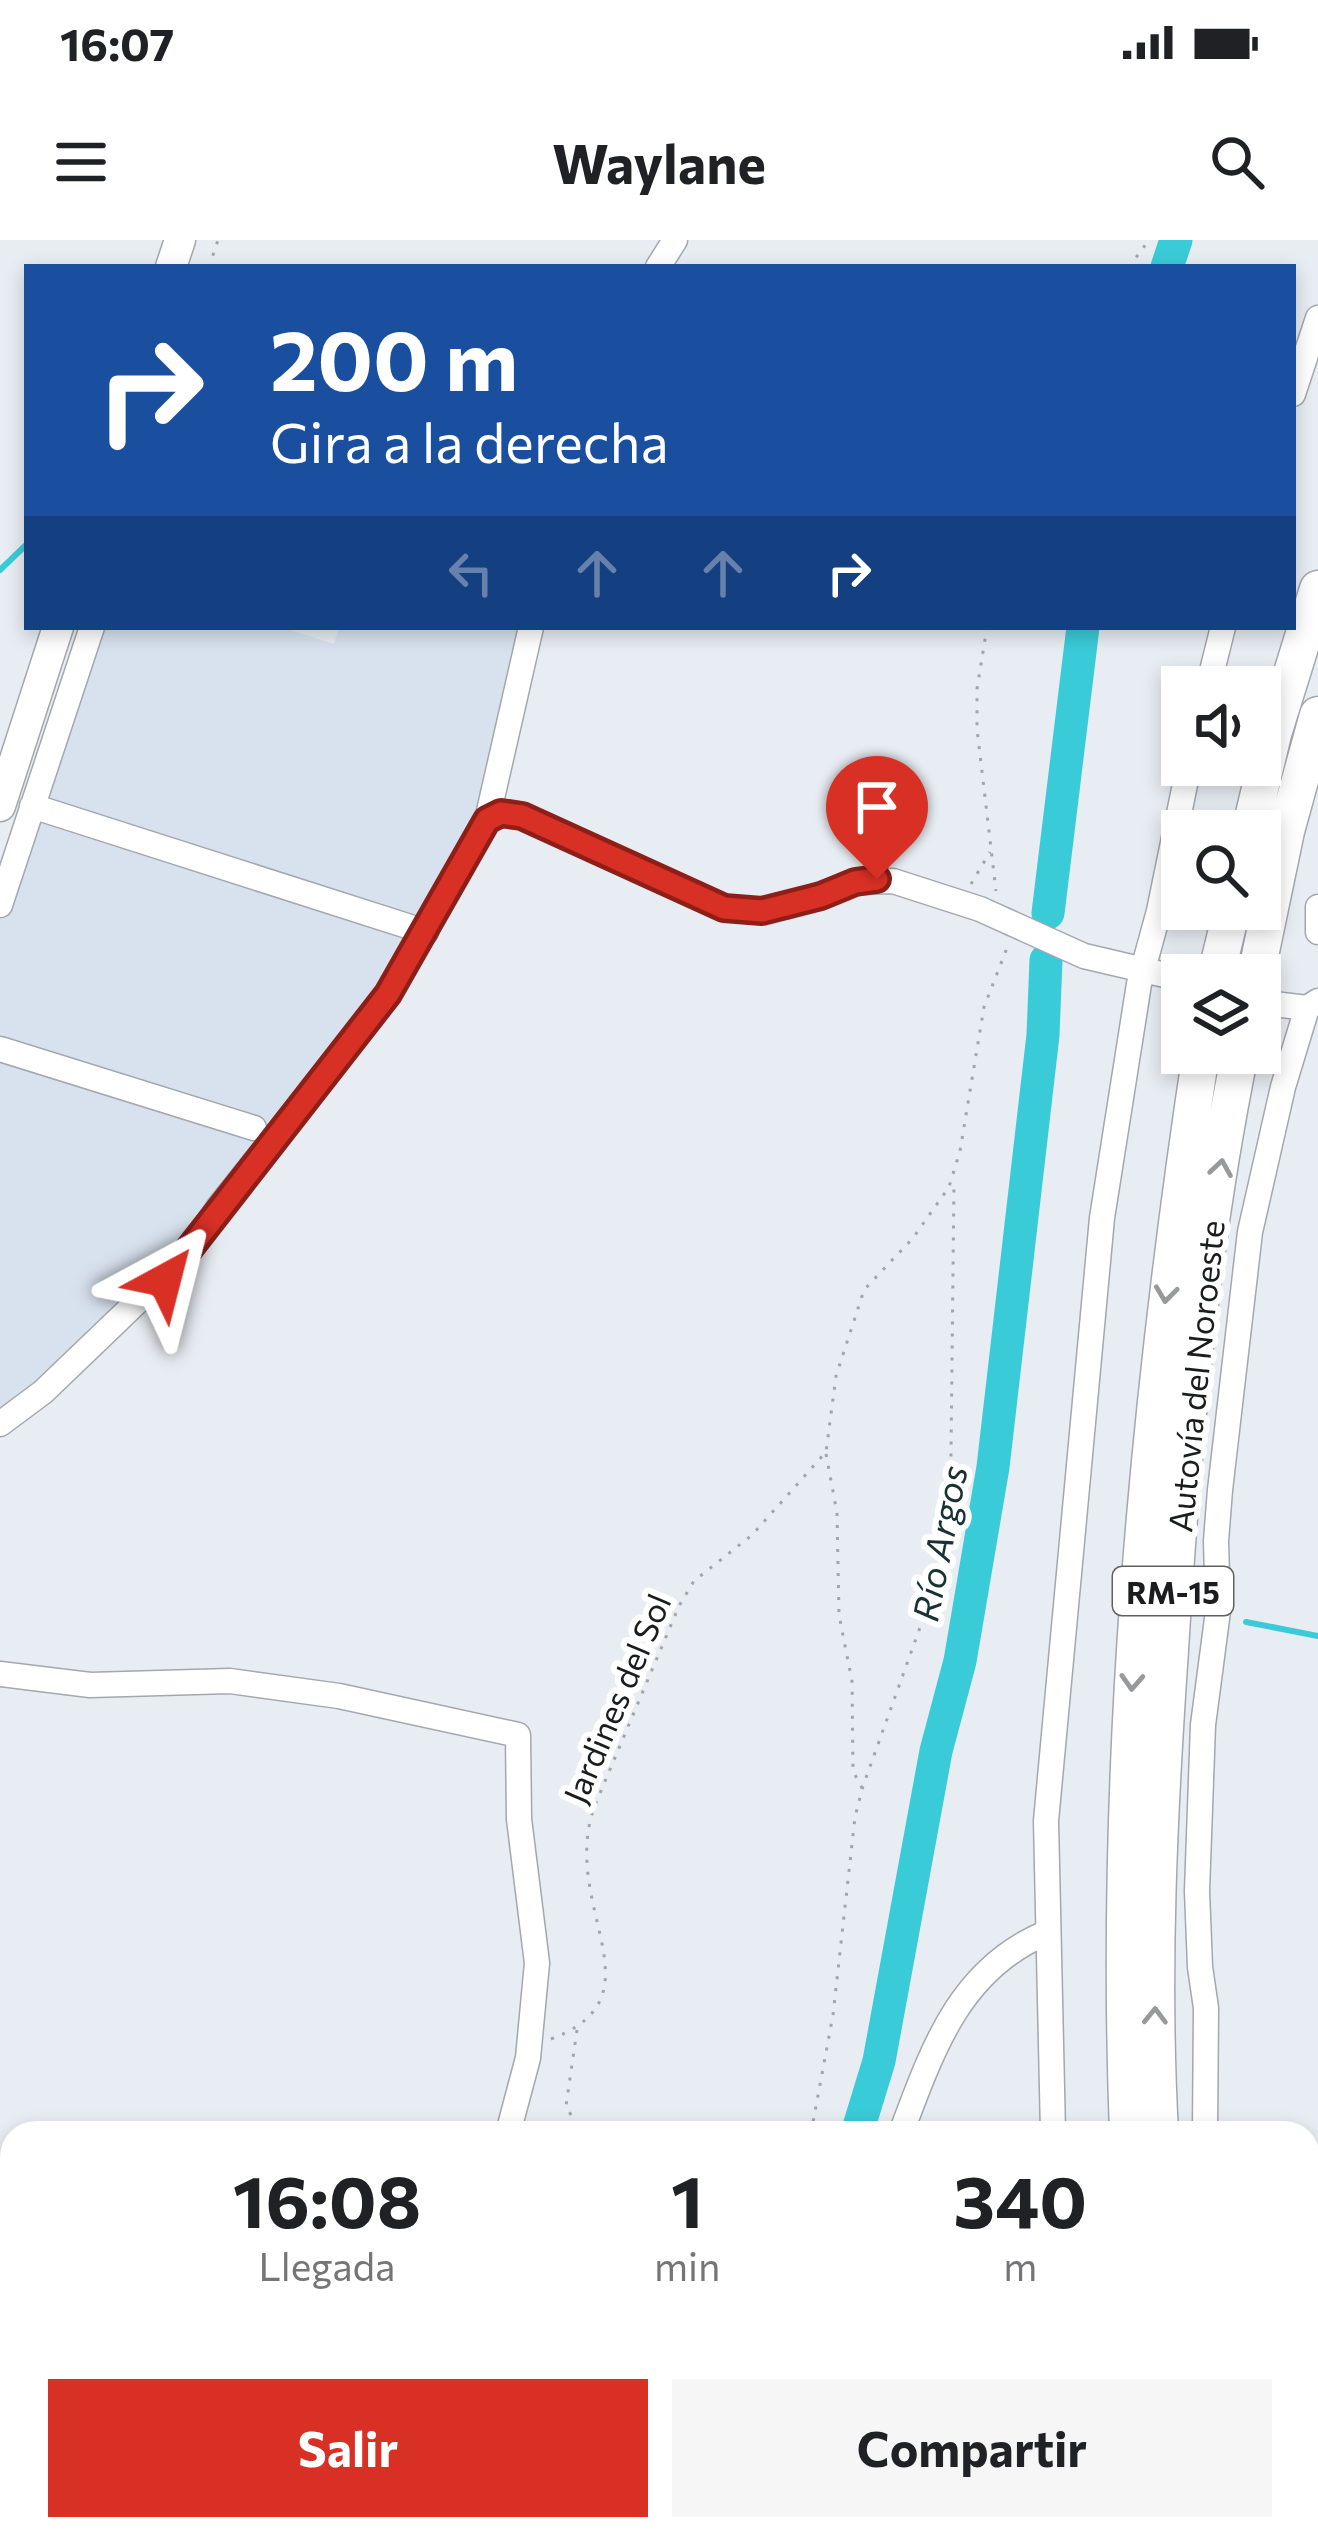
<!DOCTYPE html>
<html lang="es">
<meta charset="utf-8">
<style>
:root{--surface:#fff;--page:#f6f6f6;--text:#202124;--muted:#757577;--accent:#d93025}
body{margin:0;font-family:Commissioner,sans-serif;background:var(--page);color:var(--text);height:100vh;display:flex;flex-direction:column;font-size:45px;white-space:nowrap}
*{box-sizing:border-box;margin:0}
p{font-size:39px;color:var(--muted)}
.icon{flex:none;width:66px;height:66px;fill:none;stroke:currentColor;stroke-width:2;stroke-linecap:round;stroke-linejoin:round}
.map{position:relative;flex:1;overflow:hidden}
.drawer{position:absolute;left:0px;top:1881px;width:1320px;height:420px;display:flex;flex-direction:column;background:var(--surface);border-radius:36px 36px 0 0;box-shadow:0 6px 18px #0003}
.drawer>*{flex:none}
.banner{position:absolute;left:24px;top:24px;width:1272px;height:366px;border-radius:0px;box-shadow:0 6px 18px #0003;background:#1a4fa0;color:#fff;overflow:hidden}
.buttons{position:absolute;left:1161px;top:426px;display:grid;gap:24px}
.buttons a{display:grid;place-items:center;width:120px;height:120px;border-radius:0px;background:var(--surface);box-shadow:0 6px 18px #0003;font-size:60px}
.pin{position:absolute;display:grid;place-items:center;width:102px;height:102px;color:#fff;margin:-123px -51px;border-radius:50% 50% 50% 0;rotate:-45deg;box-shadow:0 0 12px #0007}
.pin .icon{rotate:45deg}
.me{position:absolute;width:132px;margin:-66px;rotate:38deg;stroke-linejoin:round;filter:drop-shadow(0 0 9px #0008)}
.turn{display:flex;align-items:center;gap:42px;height:252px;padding:0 48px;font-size:54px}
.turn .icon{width:156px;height:156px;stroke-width:2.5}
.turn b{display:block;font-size:84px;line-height:102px}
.lanes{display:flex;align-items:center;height:114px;padding:0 48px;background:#0003;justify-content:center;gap:60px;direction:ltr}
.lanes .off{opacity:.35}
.eta{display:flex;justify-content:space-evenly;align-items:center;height:204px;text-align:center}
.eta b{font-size:72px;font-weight:700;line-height:84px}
.button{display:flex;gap:24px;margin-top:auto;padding:24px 48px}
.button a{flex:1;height:138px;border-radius:0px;background:var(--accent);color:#fff;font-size:48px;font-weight:700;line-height:138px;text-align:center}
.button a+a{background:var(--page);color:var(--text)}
.status{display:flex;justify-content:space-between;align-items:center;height:84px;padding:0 60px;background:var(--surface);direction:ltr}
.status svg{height:33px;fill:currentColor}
header{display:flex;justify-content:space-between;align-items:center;height:156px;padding:0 48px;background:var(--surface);font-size:54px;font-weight:700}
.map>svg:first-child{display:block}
.built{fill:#d8e2ee}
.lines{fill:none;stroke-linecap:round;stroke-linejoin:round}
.stream{stroke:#3acbd8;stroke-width:6}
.river{stroke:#3acbd8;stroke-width:33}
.minor-casing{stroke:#a3a7ae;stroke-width:27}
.major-casing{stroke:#a3a7ae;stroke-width:33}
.highway-casing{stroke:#a3a7ae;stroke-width:39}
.path{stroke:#a1a5a9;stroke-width:3;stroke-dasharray:3 9;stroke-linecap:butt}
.minor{stroke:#fff;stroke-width:24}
.major{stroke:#fff;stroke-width:30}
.highway{stroke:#fff;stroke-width:36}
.oneway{stroke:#98999a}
.route-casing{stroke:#8d1f18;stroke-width:30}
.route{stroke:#d93025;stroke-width:21}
.labels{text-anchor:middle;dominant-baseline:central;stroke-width:12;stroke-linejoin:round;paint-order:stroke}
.shield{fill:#fff;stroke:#5f6062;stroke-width:3}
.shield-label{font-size:30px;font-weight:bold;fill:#1a1c1e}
.street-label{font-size:33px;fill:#1a1c1e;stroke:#fff}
.water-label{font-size:36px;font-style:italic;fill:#193133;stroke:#fff}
</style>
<div class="status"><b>16:07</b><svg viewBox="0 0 49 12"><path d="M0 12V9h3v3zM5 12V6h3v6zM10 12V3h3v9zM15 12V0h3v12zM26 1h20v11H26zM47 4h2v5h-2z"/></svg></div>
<header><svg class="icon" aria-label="menu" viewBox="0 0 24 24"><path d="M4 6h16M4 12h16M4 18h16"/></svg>Waylane<svg class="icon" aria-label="search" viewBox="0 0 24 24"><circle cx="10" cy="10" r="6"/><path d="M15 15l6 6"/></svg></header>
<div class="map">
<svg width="1318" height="2301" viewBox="0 0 1318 2301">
<rect width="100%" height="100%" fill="#e8edf3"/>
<path class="built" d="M92 387H281L334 404 339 387H531L487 580 449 653 218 968 0 1184V665Z"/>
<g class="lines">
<path class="stream" d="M0 330 27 304
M1246 1382 1318 1396"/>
<path class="river" d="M1167 27 1176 0
M1048 673 1083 387
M857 1893 879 1821 936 1511 960 1421 993 1227 1043 795 1046 720
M784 2301 786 2289"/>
<g class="minor-casing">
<path id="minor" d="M658 27 675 0
M1293 154 1318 78
M1208 447 1223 387
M32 566 426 692
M487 580 531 387
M0 665 92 387
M1318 667V692
M1274 764 1307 768 1318 761
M0 809 254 888
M0 1184 43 1152 190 1011 218 968 389 754 487 580 501 573 522 576 724 668 762 671 788 666 855 642 893 641 980 669 1084 716 1182 739
M0 1434 90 1445 230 1441 339 1456 518 1495 519 1579 537 1723 528 1818 508 1893
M901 1893C932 1811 959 1729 1046 1693
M1053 1893 1046 1581 1102 978 1139 744 1159 671 1189 525
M1205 1893 1206 1768 1200 1727 1197 1651 1203 1485 1218 1371 1216 1301 1220 1250 1250 992 1283 847 1307 768
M1108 2289 1110 2301
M1232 2289 1234 2301
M368 2301 374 2289
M827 2301 829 2289"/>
</g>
<g class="major-casing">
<path id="major" d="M171 27 180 0
M0 566 58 387"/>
</g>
<g class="highway-casing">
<path id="highway" d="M1250 591 1273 494 1318 349
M1216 735 1232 669
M1256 735 1286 591 1318 475
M1128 1893C1114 1531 1147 1171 1201 813
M1160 1893C1151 1732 1159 1571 1170 1410 1182 1210 1200 1010 1240 813
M1157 2289 1158 2301
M1194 2289 1195 2301"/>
</g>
<path class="path" d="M209 27 218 0
M1129 27 1149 0
M987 387 977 449V489L996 651
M971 644 990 612
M826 1214 837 1273 839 1375 852 1441 853 1531 862 1548
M577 1790 566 1866 581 1893
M551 1799C633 1768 601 1713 590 1648 585 1620 585 1591 595 1565L679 1366 694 1341 752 1295 826 1212 836 1136 864 1050 913 998 949 947 960 911 984 767 1007 708
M811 1893 833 1775 855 1577 863 1546 950 1304 954 941
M759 2301 761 2289"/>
<use href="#minor" class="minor"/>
<use href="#major" class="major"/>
<use href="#highway" class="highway"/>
</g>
<defs><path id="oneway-chevron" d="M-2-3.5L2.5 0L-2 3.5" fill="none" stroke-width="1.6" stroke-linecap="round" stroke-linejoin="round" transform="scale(3)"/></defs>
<g class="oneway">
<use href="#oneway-chevron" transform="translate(1221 928) rotate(-81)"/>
<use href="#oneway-chevron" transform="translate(1166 1054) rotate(97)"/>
<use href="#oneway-chevron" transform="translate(1132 1442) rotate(93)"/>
<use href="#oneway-chevron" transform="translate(1155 1776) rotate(-89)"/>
</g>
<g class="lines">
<g class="route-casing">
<path id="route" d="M165 1040 388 754 487 580 501 573 522 576 724 668 762 671 821 656 855 642 877 639"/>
</g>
<use href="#route" class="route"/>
</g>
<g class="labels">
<rect class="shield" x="1113" y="1327" width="120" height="48" rx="9"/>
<g class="shield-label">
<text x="1173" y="1351">RM-15</text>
</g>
<g class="street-label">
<text transform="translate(1195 1136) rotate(-84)">Autovía del Noroeste</text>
<text transform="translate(616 1458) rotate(-67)">Jardines del Sol</text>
</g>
<g class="water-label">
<text transform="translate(938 1303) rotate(-79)">Río Argos</text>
</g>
</g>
</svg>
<div class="buttons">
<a><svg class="icon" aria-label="sound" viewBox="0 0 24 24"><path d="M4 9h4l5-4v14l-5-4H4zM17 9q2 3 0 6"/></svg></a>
<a><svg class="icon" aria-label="search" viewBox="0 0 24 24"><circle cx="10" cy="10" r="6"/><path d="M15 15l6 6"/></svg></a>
<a><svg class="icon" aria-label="layers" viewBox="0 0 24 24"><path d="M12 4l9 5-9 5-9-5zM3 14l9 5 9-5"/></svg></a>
</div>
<div class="pin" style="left:877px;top:639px;background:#d93025"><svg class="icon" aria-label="arrive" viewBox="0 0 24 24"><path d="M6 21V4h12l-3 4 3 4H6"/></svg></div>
<svg class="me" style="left:165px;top:1040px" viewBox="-20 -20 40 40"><path d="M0-17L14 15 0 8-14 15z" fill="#d93025" stroke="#fff" stroke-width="4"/></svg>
<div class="banner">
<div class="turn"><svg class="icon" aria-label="right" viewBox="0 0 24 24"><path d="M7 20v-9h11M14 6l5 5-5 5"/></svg><div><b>200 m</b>Gira a la derecha</div></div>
<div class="lanes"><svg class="icon off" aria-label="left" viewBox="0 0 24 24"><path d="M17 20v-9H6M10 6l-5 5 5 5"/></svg><svg class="icon off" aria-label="ahead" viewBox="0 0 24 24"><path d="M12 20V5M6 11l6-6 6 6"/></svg><svg class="icon off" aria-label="ahead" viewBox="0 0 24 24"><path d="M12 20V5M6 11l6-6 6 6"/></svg><svg class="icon" aria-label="right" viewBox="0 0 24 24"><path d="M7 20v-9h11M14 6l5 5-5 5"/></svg></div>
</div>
<section class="drawer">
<div class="eta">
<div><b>16:08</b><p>Llegada</p></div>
<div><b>1</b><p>min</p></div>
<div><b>340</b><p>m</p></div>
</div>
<div class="button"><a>Salir</a><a>Compartir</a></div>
</section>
</div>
